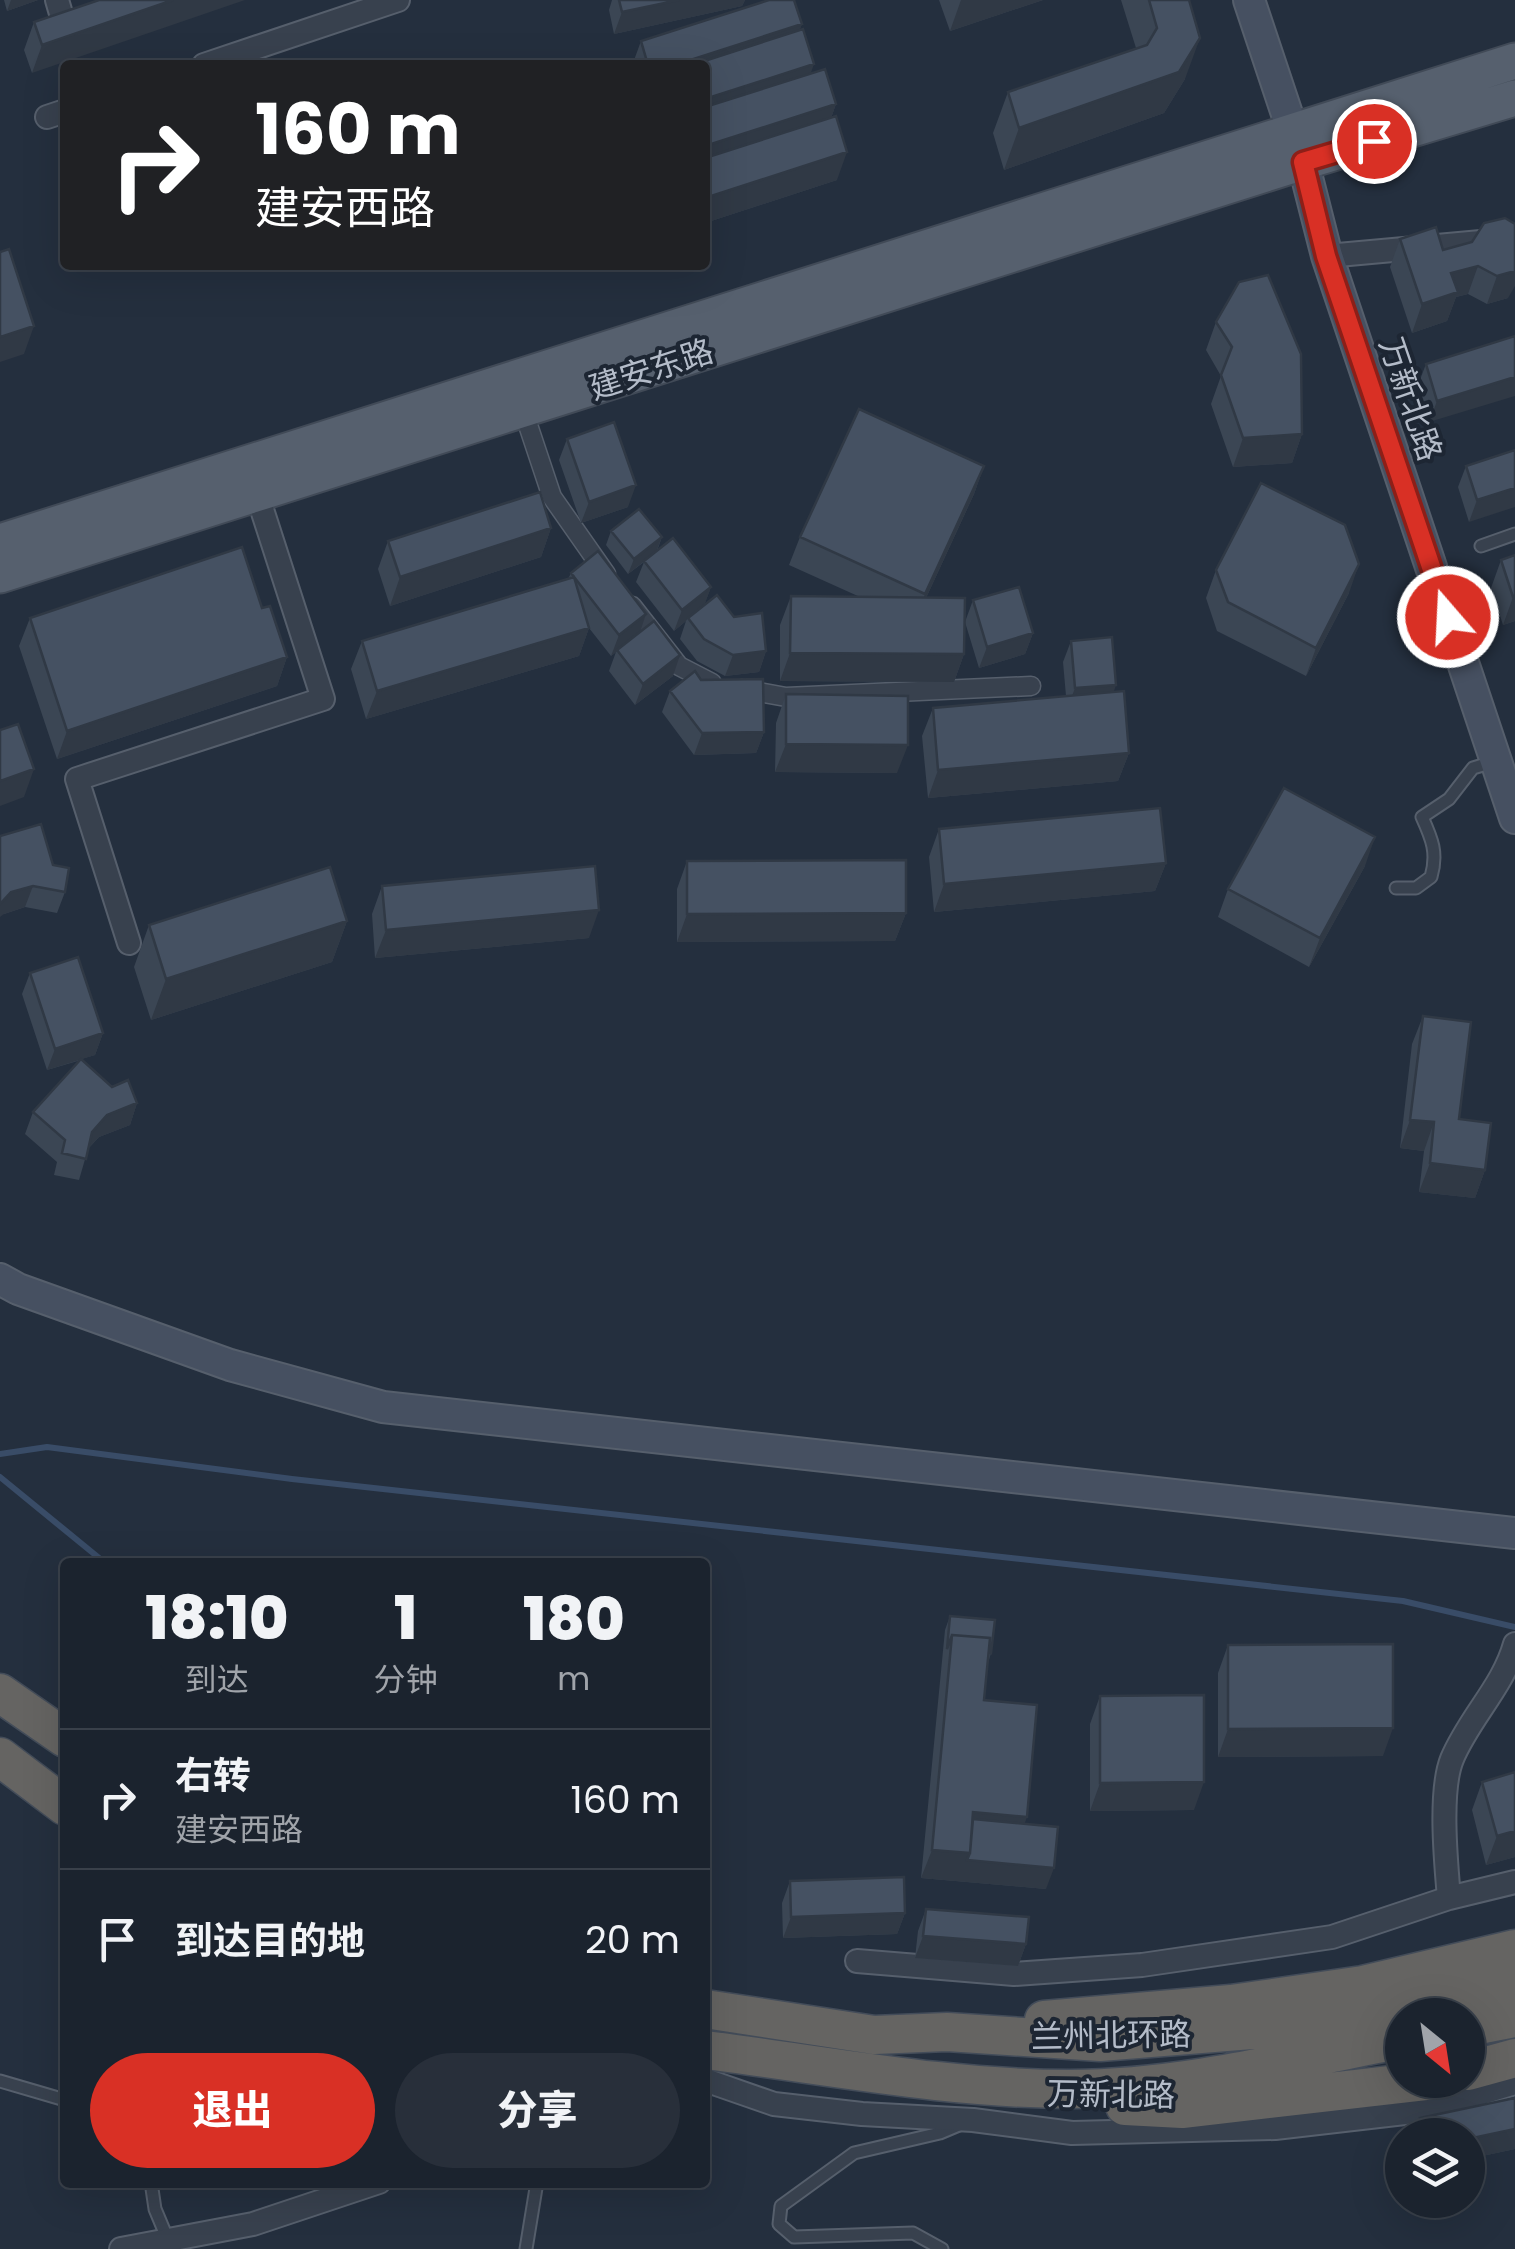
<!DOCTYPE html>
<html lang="zh">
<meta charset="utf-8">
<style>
:root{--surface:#1b232e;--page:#282f3a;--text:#f1f3f6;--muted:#a0a4aa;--line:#39404a;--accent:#d93025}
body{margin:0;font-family:Poppins,"Noto Sans SC",sans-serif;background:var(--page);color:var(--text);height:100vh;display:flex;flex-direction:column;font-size:38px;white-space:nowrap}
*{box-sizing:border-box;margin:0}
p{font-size:32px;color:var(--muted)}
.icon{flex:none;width:55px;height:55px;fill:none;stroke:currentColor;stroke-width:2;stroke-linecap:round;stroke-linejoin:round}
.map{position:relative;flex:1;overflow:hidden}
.details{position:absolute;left:60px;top:1558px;width:650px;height:630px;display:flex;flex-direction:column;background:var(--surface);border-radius:10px;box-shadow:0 10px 40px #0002,0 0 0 2px var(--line)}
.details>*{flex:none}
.banner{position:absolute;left:60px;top:60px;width:650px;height:210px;border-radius:10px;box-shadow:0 10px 40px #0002,0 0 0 2px var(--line);background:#202124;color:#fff;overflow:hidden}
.needle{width:65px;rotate:150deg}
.fabs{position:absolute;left:1385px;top:1998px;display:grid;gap:20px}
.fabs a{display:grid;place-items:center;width:100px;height:100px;border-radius:50%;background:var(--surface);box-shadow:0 10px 40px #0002,0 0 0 2px var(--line);font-size:50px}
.pin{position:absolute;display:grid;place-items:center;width:85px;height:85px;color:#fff;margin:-42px;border:5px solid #fff;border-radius:50%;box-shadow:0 2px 10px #0007}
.me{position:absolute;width:110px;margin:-55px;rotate:341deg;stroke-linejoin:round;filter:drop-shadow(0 0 8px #0008)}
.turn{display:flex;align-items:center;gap:35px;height:210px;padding:0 30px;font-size:45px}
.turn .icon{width:130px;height:130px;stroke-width:2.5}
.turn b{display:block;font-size:70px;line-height:85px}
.eta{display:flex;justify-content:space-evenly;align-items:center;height:170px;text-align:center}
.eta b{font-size:60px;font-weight:800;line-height:70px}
.button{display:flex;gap:20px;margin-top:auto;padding:20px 30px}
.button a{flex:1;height:115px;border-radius:60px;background:var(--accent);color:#fff;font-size:40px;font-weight:800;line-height:115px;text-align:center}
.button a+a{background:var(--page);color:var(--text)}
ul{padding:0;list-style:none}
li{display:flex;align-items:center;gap:30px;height:140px;padding:0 30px;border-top:2px solid var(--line)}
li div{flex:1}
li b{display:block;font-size:38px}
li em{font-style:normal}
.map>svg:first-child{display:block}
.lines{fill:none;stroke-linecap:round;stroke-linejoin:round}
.stream{stroke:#394c67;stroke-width:6}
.service-casing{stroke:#565f6c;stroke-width:15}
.pedestrian-casing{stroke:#565f6c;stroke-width:21}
.minor-casing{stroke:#565f6c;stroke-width:26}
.secondary-casing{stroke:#565f6c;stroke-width:34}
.primary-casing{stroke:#414a57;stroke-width:39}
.trunk-casing{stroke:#434c59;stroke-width:41}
.service{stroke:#38414e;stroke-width:11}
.pedestrian{stroke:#38414e;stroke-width:18}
.minor{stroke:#38414e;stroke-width:22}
.secondary{stroke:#465061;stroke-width:30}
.primary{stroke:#56606e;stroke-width:35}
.trunk{stroke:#656462;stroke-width:38}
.wall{fill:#3b4654}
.shaded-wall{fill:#303945}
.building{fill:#455162;stroke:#303945;stroke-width:2.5}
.route-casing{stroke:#8d1f18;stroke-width:25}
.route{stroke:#d93025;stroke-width:18}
.labels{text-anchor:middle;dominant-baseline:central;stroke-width:8;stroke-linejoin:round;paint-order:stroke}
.street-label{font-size:32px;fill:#b4bcc9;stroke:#1d2633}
</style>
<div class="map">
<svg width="1515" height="2249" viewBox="0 0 1515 2249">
<rect width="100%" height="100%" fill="#242f3e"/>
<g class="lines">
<path class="stream" d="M0 1454 47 1447 292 1479 1403 1601 1515 1627
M0 1477 104 1562"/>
<g class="service-casing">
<path id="service" d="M1481 546 1515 534
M1396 888H1416L1431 877C1438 853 1432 839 1422 817L1449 799 1473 768 1496 761
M0 2081 65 2100
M151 2182 155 2209 168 2240
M526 2249 537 2182
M942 2249 913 2233 794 2237 779 2224 781 2206 854 2153 940 2133 959 2125"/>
</g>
<g class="pedestrian-casing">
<path id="pedestrian" d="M523 410 552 497 606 574
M632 606 679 666 712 683
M742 689 786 697 1031 686"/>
</g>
<g class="minor-casing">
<path id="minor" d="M57 0 64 24
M204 65 398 0
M47 117 65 111
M1327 256 1492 241 1515 243
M129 943 77 779 323 699 257 494
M1449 1898C1446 1863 1439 1791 1452 1759 1469 1718 1503 1687 1515 1644
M857 1961 1014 1974 1142 1965 1332 1937 1449 1898 1515 1882
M705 2080 774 2104 862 2114 973 2120 1072 2133 1275 2128 1422 2111 1515 2083
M121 2249 253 2224 379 2182"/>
</g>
<g class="secondary-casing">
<path id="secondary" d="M1249 0 1303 162 1327 256 1515 818
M0 1279 18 1289 230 1365 383 1407 1515 1533"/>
</g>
<g class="primary-casing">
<path id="primary" d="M0 542 1515 61
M0 575 1303 162 1515 98"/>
</g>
<g class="trunk-casing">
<path id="trunk" d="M0 1693 65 1738
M0 1757 65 1806
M705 2009 874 2035 947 2032 1100 2042 1378 2020 1515 1984
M1044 2020 1231 2004 1363 1985 1515 1949
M1468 2027 1515 2018
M705 2050C826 2065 948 2089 1070 2089 1182 2089 1293 2060 1402 2039
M1468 2071 1515 2058
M1125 2106 1182 2109 1434 2080"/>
</g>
<use href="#service" class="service"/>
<use href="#pedestrian" class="pedestrian"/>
<use href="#minor" class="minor"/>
<use href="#secondary" class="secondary"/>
<use href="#primary" class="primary"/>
<use href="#trunk" class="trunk"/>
</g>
<path class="wall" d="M4 0H38L7 11Z
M99 0 32 73 24 50 34 22Z
M612 0H745L742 6 614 34 609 10Z
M939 0H1043L950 31Z
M1121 0H1189L1185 79 1164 113 1004 170 993 133 1008 92 1136 48Z
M802 24 799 30 811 73 836 104 831 118 837 180 705 223V65H634L633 63 641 41Z
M1484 223 1508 298 1487 304 1468 294 1456 297 1447 321 1412 333 1390 267 1400 239 1443 250 1472 242Z
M1216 322 1302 434 1292 463 1233 467 1211 404 1221 376 1206 350Z
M1515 336 1429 422 1418 385 1426 364Z
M567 439 628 507 581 523 559 460Z
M1515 450 1469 522 1458 487 1466 466Z
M984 466 974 494 926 598 964 654 954 682 780 681V625L791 596 860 597 789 565 800 537Z
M551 528 541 557 390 606 378 569 388 541Z
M611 531 662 537 657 551 711 587 704 605 734 617 766 651 759 672 725 676 697 661 680 639 686 621 674 631 636 582 644 562 628 574 606 545Z
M1515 555V621L1503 625 1491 588 1501 560Z
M1216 570 1349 593 1306 676 1217 631 1206 598Z
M571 573 646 614 639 633 673 676 635 705 609 671 616 652 611 656 589 628 579 656 366 719 351 669 362 641 568 579Z
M973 600 1033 633 1025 654 979 668 965 622Z
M262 608 287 657 277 686 57 759 19 646 30 618Z
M1071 641 1114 692 1129 753 1118 781 928 798 922 736 933 708 1066 696 1063 662Z
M670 691 764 732 756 753 694 755 662 712Z
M786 694 897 773 775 772 776 723Z
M939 829 1166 863 1155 891 934 912 929 857Z
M0 836 53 865 65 892 57 913 25 907 4 914Z
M687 861 906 913 895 941 677 942V889Z
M1365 866 1309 967 1218 917 1228 889Z
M382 886 589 938 375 958 372 914Z
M347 921 332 962 151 1020 134 967 149 925Z
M30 973 103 1033 95 1055 81 1059 112 1087 137 1103 130 1125 99 1137 88 1149 79 1180 54 1175 57 1162 25 1134 33 1112 81 1060 47 1070 22 994Z
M1423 1016 1459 1119 1485 1170 1475 1198 1419 1192 1424 1151 1400 1148 1412 1044Z
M950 1616 991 1653 988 1663 984 1700 1046 1889 921 1878 945 1630Z
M1228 1645 1383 1756 1218 1757V1673Z
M1100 1696 1194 1810 1090 1811V1724Z
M1482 1782 1515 1857 1486 1865 1472 1810Z
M790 1881 905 1913 897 1934 783 1938 782 1903Z
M926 1909 1026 1944 1018 1966 915 1958 918 1931Z
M1515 2098V2149L1468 2159V2135H1414L1420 2118Z"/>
<path class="shaded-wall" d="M11 0H38L7 11Z
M173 0H245L32 73 42 45Z
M679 0H745L742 6 614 34 622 12Z
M961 0H1043L950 31Z
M802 24 794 46 705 65H675Z
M1200 38 1185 79 1164 113 1004 170 1019 128Z
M814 64 804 93 705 124V99Z
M836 104 826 132 705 171V146Z
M847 152 837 180 705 223V198Z
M1478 266 1468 294 1456 297 1447 321 1412 333 1422 304 1451 273Z
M1515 271V286L1508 298 1487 304 1497 276Z
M34 326 24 354 0 362V337Z
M1515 377V396L1429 422 1437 401Z
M1302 434 1292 463 1233 467 1243 438Z
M984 466 974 494 915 622 925 594Z
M636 485 628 507 581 523 589 502Z
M1515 488V507L1469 522 1477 500Z
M551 528 541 557 390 606 400 577Z
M662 537 656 552 628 574 634 559Z
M1359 564 1349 593 1306 676 1316 648Z
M711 587 703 609 688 618 686 621 674 631 682 610Z
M1515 596V621L1503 625 1513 597Z
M646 614 639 635 611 656 619 635Z
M589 628 579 656 366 719 377 691Z
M1033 633 1025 654 979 668 987 647Z
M766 651 759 672 725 676 733 655Z
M790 653 964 654 954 682 780 681Z
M680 655 673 676 635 705 643 684Z
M287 657 277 686 57 759 67 731Z
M1116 685 1109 706 1067 709 1075 688Z
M764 732 756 753 694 755 702 733Z
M786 744 908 745 897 773 775 772Z
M1129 753 1118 781 928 798 938 770Z
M34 769 24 797 0 806V781Z
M1375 837 1365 866 1309 967 1320 938Z
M1166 863 1155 891 934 912 944 884Z
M33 886 25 907 4 914 0 917V904L11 892Z
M599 910 589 938 375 958 386 930Z
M906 913 895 941 677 942 687 914Z
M347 921 332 962 151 1020 166 979Z
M103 1033 95 1055 47 1070 55 1049Z
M137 1103 130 1125 99 1137 84 1153 92 1132 107 1115Z
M1410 1120 1434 1122 1424 1151 1400 1148Z
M1430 1163 1485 1170 1475 1198 1419 1192Z
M1393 1728 1383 1756 1218 1757 1228 1729Z
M1204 1782 1194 1810 1090 1811 1100 1783Z
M973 1812 1027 1817 1017 1845 969 1841Z
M1515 1831V1857L1486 1865 1497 1836Z
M932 1850 970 1853 1054 1868 1046 1889 921 1878Z
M905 1913 897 1934 783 1938 791 1917Z
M923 1936 1026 1944 1018 1966 915 1958Z
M1515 2129V2149L1468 2159V2139Z"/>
<path class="building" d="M99 0H173L42 45 34 22Z
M619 0H679L622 12Z
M769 0H794L802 24 675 65H648L641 41Z
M1149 0H1189L1200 38 1179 72 1019 128 1008 92 1147 45 1157 28Z
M803 29 814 64 705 99V65H692Z
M825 69 836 104 705 146V107Z
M836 116 847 152 705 198V158Z
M1505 218 1515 224V271L1497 276 1478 266 1451 273 1458 292 1422 304 1400 239 1436 227 1443 250 1472 242 1484 223Z
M9 249 34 326 0 337V252Z
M1268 275 1301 354 1302 434 1243 438 1221 375 1232 347 1216 322 1239 282Z
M1515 336V377L1437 401 1426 364Z
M859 409 984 466 925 594 800 537Z
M614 422 636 485 589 502 567 439Z
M1515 450V488L1477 500 1466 466Z
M1261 483 1345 525 1359 564 1316 648 1228 602 1216 570Z
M540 492 551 528 400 577 388 541Z
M639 509 662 537 634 559 611 531Z
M673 538 711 587 682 610 644 561Z
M242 547 262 608 270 606 287 657 67 731 30 618Z
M598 551 646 614 619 635 571 573Z
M1515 555V596L1513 597 1501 560Z
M574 577 589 628 377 691 362 641Z
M1019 587 1033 633 987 647 973 600Z
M717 595 734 617 762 613 766 651 733 655 704 639 688 618Z
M791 596 965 598 964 654 790 653Z
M654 621 680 655 643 684 617 650Z
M1112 637 1116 685 1075 688 1071 641Z
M695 671 701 680 763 679 764 732 702 733 670 691Z
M1124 691 1129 753 938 770 933 708Z
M786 694 908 696V745L786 744Z
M18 724 34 769 0 781V730Z
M1284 788 1375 837 1320 938 1228 889Z
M1160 808 1166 863 944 884 939 829Z
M41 824 53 865 69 868 65 892 33 886 11 892 0 904V836Z
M906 860V913L687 914V861Z
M595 866 599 910 386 930 382 886Z
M330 867 347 921 166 979 149 925Z
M78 957 103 1033 55 1049 30 973Z
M1423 1016 1471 1022 1459 1119 1491 1123 1485 1170 1430 1163 1434 1122 1410 1120Z
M81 1059 112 1087 128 1080 137 1103 107 1115 92 1132 86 1159 62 1153 65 1140 33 1112Z
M950 1616 995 1620 991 1653 989 1652 990 1638 952 1635 947 1649Z
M952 1635 990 1638 984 1700 1037 1705 1027 1817 973 1812 970 1853 932 1850Z
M1393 1644V1728L1228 1729V1645Z
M1204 1695V1782L1100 1783V1696Z
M1515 1772V1831L1497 1836 1482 1782Z
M973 1819 1058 1827 1054 1868 967 1860 970 1853Z
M904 1877 905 1913 791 1917 790 1881Z
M926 1909 1029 1917 1026 1944 923 1936Z
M1515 2098V2129L1468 2139V2135H1424L1420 2118Z"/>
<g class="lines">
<g class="route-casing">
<path id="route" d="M1374 141 1303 162 1326 256 1448 617"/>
</g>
<use href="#route" class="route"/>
</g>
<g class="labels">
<g class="street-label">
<text transform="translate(651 369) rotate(-18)">建安东路</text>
<text transform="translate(1411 399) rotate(71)">万新北路</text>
<text transform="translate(1111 2035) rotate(-1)">兰州北环路</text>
<text transform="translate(1111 2094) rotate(1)">万新北路</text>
</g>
</g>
</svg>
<div class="fabs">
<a><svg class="needle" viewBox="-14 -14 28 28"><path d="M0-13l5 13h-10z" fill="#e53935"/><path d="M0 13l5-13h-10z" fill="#a0a4aa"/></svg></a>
<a><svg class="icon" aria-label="layers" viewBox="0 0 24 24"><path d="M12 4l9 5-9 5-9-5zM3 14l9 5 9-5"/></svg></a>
</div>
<div class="pin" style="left:1374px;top:141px;background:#d93025"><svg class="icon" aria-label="arrive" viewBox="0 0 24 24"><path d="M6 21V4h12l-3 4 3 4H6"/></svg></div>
<svg class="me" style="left:1448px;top:617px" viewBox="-20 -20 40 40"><circle r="17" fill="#d93025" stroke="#fff" stroke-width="3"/><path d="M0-11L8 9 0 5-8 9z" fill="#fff"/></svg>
<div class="banner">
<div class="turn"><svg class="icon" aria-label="right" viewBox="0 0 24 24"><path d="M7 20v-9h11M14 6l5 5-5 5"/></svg><div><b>160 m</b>建安西路</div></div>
</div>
<section class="details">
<div class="eta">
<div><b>18:10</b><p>到达</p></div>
<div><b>1</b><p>分钟</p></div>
<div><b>180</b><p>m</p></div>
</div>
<ul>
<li><svg class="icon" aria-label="right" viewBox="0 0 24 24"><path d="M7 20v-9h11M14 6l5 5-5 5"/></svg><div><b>右转</b><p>建安西路</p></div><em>160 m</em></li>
<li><svg class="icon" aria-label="arrive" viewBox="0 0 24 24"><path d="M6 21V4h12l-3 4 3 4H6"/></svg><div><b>到达目的地</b></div><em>20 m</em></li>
</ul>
<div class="button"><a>退出</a><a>分享</a></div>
</section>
</div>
